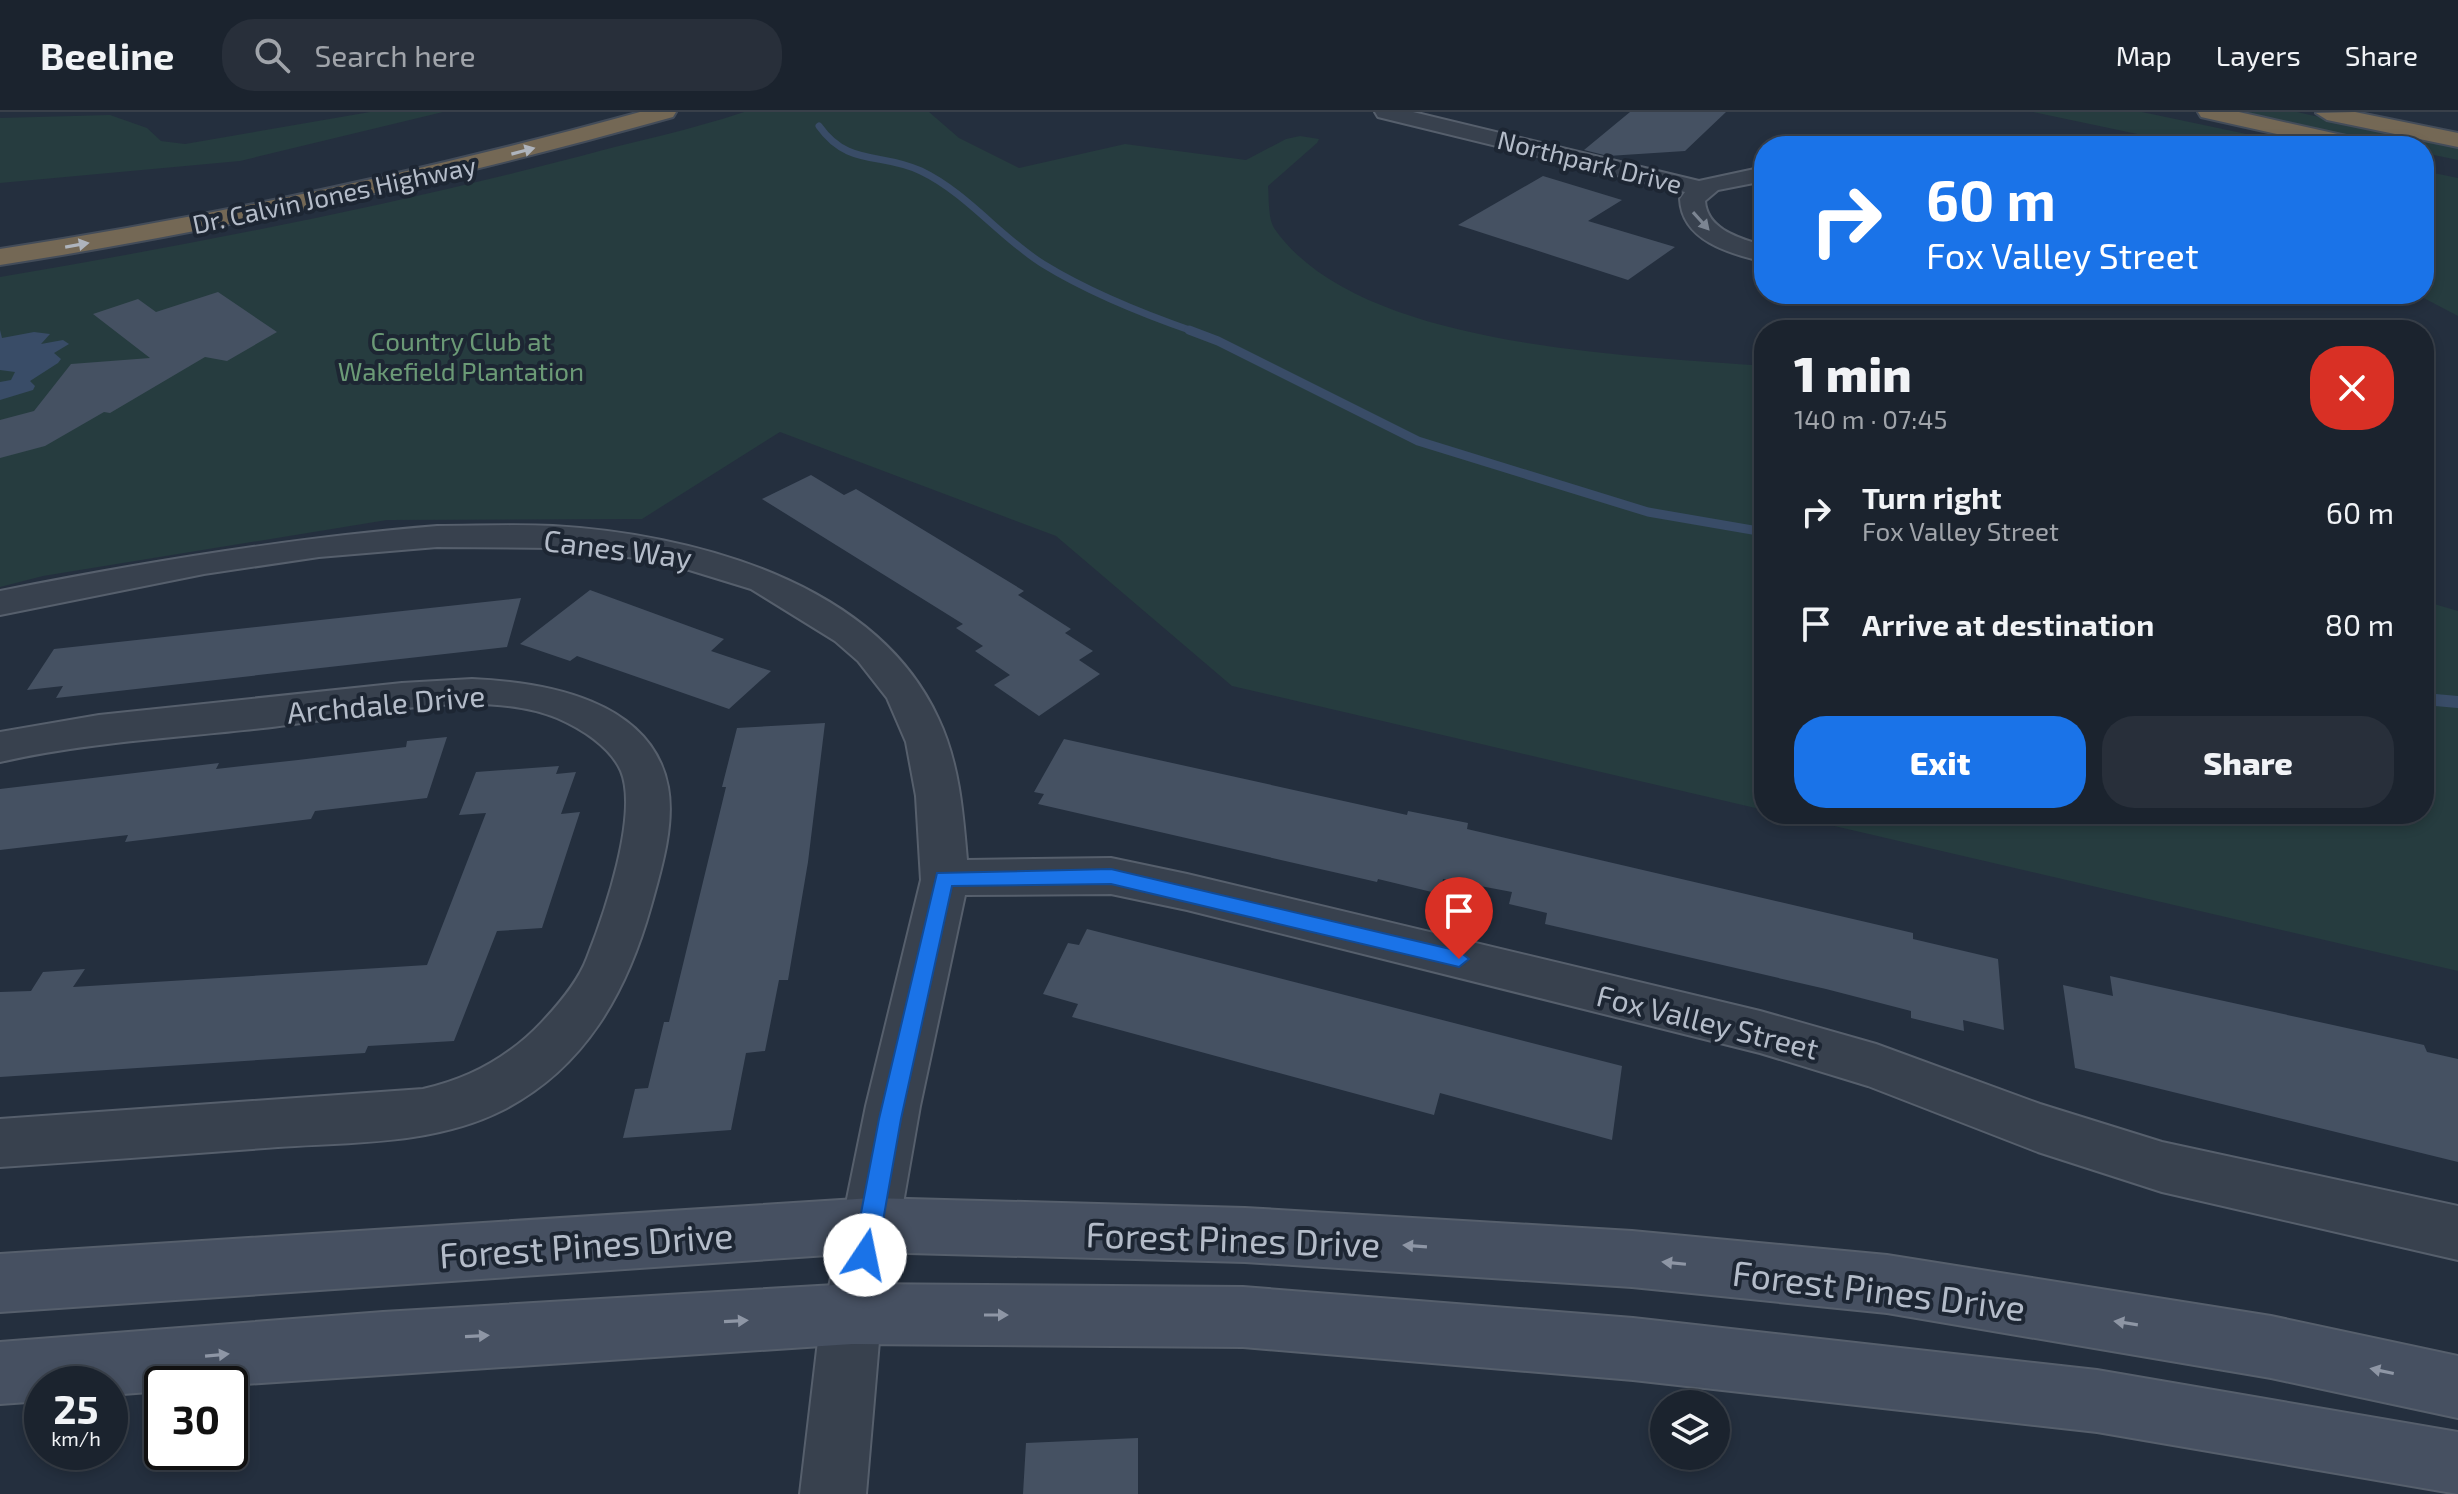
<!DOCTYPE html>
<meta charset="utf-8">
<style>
:root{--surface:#1b232e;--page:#282f3a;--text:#f1f3f6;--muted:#a0a4aa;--line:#39404a;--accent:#1a73e8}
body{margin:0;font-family:"Exo 2",sans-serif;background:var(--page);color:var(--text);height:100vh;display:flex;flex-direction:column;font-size:30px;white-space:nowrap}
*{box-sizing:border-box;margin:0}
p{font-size:26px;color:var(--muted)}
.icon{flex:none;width:44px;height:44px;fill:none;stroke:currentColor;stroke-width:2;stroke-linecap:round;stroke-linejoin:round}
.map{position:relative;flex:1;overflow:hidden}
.drawer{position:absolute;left:1754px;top:208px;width:680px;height:504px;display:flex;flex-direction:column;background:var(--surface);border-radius:32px;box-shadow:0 4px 12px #0003,0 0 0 2px var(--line)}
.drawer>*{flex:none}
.banner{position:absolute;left:1754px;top:24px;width:680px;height:168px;border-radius:32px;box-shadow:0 4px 12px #0003,0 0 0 2px var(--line);background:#1a73e8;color:#fff;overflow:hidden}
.buttons{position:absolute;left:1650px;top:1278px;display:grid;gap:16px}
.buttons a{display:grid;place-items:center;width:80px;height:80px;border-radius:50%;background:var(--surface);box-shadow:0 4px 12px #0003,0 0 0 2px var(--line);font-size:40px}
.speed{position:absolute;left:24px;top:1254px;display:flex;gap:16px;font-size:40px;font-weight:700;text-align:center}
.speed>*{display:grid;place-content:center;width:104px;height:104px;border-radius:50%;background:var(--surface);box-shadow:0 4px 12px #0003,0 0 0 2px var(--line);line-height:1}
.speed small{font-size:20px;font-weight:400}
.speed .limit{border:4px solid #111;border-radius:12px;background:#fff;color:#111}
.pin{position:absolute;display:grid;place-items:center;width:68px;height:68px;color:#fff;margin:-82px -34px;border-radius:50% 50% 50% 0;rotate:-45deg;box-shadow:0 0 8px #0007}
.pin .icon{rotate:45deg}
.me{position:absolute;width:88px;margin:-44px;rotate:11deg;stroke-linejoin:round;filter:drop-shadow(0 0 6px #0008)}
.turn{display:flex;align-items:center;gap:28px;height:168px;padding:0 40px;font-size:36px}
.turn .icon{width:104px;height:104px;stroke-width:2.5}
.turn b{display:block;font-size:56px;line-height:68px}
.round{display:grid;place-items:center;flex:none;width:84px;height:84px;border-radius:32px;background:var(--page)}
.headline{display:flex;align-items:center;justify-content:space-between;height:136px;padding:0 40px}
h1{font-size:48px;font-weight:800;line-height:60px}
.primary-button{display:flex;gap:16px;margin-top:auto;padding:16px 40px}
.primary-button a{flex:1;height:92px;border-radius:32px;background:var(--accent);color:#fff;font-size:32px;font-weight:800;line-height:92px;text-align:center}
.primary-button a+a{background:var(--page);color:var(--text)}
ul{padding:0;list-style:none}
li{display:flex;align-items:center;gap:24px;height:112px;padding:0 40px}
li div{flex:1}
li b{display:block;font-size:30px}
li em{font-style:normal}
header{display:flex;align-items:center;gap:48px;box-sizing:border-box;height:112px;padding:0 40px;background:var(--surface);border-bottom:2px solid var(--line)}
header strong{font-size:38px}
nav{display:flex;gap:44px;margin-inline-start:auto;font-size:28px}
.search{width:560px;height:72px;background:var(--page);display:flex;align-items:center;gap:20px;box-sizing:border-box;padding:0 28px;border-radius:32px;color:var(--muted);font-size:30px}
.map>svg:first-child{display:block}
.green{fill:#263c3f}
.water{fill:#394c67}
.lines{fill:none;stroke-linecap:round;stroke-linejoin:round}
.stream-far2{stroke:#394c67;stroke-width:7}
.stream-far1{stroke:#394c67;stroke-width:9}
.stream{stroke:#394c67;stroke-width:12}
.building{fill:#455162}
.street-casing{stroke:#565f6c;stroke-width:4}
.secondary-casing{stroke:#565f6c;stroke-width:4}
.highway-casing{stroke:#434c59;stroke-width:4}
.street{fill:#38414e;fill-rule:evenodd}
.secondary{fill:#465061;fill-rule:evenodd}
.highway{fill:#746855;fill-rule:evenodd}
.oneway{fill:#aeb4bd}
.oneway2{fill:#7c8592}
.oneway3{fill:#8e96a5}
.route{fill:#1a73e8;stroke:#114b97;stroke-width:2}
.labels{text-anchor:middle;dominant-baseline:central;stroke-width:8;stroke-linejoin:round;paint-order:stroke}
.far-street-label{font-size:26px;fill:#b4bcc9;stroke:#1d2633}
.far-park-label{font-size:26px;fill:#6b9a76;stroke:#1d2633}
.street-label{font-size:30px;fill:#b4bcc9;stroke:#1d2633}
.near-street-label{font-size:36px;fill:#b4bcc9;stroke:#1d2633}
</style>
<header>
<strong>Beeline</strong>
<div class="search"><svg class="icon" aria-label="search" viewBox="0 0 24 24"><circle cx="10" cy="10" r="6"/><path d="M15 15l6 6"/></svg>Search here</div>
<nav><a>Map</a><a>Layers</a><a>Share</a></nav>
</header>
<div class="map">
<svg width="2458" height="1382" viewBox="0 0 2458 1382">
<rect width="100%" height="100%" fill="#242f3e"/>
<path class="green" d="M370 0H443L240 49 0 71V6L110 3 147 16 161 29 185 32Z
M744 0H929L959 26 1019 56 1125 32 1246 48 1286 27 1300 24 1319 27 1317 31 1268 74C1269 86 1268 106 1274 116 1357 237 1630 243 1764 254V698L1232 574 1056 424 780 320 642 407 387 408 43 464 0 475V165C195 132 389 94 581 44 635 29 691 18 744 0Z
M2033 0H2142L2304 34H2194Z
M2235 0H2297L2458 36V48L2424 41V34H2393Z
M2424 59 2458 66V204L2416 182H2424Z
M2424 489 2458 499V859L1783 702H2424Z"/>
<path class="water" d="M0 218 2 226 34 220 50 222 41 232 63 228 69 232 54 241 61 247 58 251 30 269 35 274 33 278 0 288V270L11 268 15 260 0 258Z"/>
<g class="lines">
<path class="stream-far2" d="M819 14C848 55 881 40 921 59 967 81 1001 126 1043 152 1090 181 1143 202 1195 220"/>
<path class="stream-far1" d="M1189 218 1218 229 1418 329 1648 400 1764 420"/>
<path class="stream" d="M2424 587 2458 590"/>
</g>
<path class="building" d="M1630 0H1726L1685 39 1608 44 1584 38Z
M1543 64 1622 88 1588 109 1675 135 1628 168 1458 113Z
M218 180 277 220 227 249 205 245 110 301 104 300 45 334 0 346V308L34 299 71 252 150 246 93 202 138 187 156 200Z
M811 363 844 383 856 377 1024 479 1018 483 1071 517 1065 521 1093 539 1079 548 1100 562 1039 604 994 573 1010 563 975 539 983 534 956 516 963 512 762 387Z
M590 478 724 527 711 539 771 559 729 597 577 544 570 549 520 532Z
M521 486 507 535 56 586 63 574 27 578 54 537Z
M825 611 808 750 788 868H779L765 939 746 941 731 1018 623 1026 635 977 648 976 664 910H669L726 675H722L737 616Z
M447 625 427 686 315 699 311 707 125 730 128 723 0 738V677L219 651 216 657 298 648 406 635 407 629Z
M1064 627 1407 703 1408 699 1468 711 1467 717 1913 821V827L1998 847 2004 918 1963 908 1964 919 1911 906V899L1826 877 1545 812 1547 801 1509 792 1512 780 1443 767 1440 782 1378 767 1377 770 1038 692 1044 682 1034 680Z
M559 654 556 662 576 660 561 702 580 700 542 816 497 819 454 929 368 934 365 941 0 965V880L31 879 43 860 85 857 73 875 427 853 486 701 459 703 476 660Z
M1087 817 1622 954 1612 1028 1440 981 1434 1003 1072 905 1078 892 1043 882 1068 831 1079 833Z
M2110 864 2424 933 2427 940 2458 947V1050L2075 956 2063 873 2113 884Z
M1138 1326V1382H1023L1026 1331Z"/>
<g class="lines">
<g class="street-casing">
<path id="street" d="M1375 0H1413L1699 69 1764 55V69L1718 78 1705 89C1707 118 1740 126 1764 134V150C1729 141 1682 129 1680 87L1685 80 1378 5Z
M437 414C476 414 515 412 553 414 691 422 875 469 938 606 959 650 963 700 967 748L1111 746 1187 762 1760 899 1876 932 2040 992 2162 1030 2458 1094V1148L2162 1080 2038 1040 1868 974 1760 941 1187 798 1111 782 965 783 920 994 879 1229 866 1382H800L818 1229 866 994 921 768 916 684 906 630 887 586 858 549 835 529 751 477 660 449 554 436 437 435 319 445 204 462 0 503V479C145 450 289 426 437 414Z
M472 567C545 570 652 588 668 675 675 713 661 758 651 794 627 880 585 956 503 998 434 1033 353 1030 278 1035 185 1042 93 1049 0 1055V1007L423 977C469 967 509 945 542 910 559 892 578 870 587 846 604 803 639 702 621 659 610 634 580 616 557 606 478 573 347 607 263 616 175 626 87 630 0 650V620L99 603 402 571Z"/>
</g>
<g class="secondary-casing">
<path id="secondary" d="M872 1086 1245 1096 1632 1119 1887 1143 2271 1204 2458 1244V1306L2271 1266 1887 1201 1632 1175 1245 1150 872 1140 0 1200V1142Z
M852 1172 1243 1175 1633 1206 2097 1258 2458 1320V1382L2097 1320 1633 1268 1243 1235 852 1232 230 1273 162 1272V1279L110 1283V1272H42V1289L0 1292V1230L383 1200Z"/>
</g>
<g class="highway-casing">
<path id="highway" d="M640 0H676L673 5C451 67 228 118 0 153V137C216 104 429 58 640 0Z
M2198 0H2239L2369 29 2373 34H2330L2201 5Z
M2355 0 2458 21V35L2327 8 2316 1Z"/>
</g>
<use href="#street" class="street"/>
<use href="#secondary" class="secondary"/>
<use href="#highway" class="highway"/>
</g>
<defs><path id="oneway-solid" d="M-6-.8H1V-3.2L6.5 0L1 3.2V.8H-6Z" transform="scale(2)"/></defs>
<g class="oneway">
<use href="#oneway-solid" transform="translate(523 39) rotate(-15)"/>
<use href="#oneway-solid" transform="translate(77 133) rotate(-10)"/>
</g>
<use class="oneway2" href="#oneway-solid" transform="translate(1701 109) rotate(48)"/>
<g class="oneway3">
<use href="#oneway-solid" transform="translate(1415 1134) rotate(-176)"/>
<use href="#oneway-solid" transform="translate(1674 1151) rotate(-174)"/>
<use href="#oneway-solid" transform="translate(996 1203)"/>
<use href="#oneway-solid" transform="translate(736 1209) rotate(-3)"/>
<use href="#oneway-solid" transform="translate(2126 1211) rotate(-171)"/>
<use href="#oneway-solid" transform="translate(477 1224) rotate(-3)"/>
<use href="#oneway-solid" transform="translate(217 1243) rotate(-5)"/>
<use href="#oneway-solid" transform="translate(2382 1259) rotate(-168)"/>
</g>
<path class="route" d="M1111 757 1459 839 1469 847 1459 855 1111 772 952 774 901 1007 877 1143 874 1151 865 1154 857 1151 853 1143 879 1007 937 761Z"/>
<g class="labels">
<g class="far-street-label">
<text transform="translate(1590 49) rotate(14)">Northpark Drive</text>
<text transform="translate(334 82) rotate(-12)">Dr. Calvin Jones Highway</text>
</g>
<g class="far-park-label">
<text x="461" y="228">Country Club at<tspan x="461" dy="30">Wakefield Plantation</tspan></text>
</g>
<g class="street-label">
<text transform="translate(618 436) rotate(7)">Canes Way</text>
<text transform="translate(386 591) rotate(-5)">Archdale Drive</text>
<text transform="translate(1708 909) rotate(14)">Fox Valley Street</text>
</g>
<g class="near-street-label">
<text transform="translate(1233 1126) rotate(2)">Forest Pines Drive</text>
<text transform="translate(586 1132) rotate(-4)">Forest Pines Drive</text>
<text transform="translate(1879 1177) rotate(7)">Forest Pines Drive</text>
</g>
</g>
</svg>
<div class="buttons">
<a><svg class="icon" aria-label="layers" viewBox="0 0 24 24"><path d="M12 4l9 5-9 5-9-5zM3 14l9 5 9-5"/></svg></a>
</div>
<div class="speed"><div>25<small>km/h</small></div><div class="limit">30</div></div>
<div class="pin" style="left:1459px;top:847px;background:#d93025"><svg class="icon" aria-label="arrive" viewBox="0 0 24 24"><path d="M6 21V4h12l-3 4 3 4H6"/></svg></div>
<svg class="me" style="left:865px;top:1143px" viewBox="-20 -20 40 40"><circle r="19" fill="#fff"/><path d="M0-13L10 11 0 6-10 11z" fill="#1a73e8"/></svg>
<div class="banner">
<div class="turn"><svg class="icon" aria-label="right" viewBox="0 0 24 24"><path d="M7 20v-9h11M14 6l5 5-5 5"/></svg><div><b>60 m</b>Fox Valley Street</div></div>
</div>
<section class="drawer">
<div class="headline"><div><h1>1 min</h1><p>140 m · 07:45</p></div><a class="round" style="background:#d93025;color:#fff"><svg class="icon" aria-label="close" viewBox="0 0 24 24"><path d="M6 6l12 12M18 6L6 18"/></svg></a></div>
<ul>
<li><svg class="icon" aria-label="right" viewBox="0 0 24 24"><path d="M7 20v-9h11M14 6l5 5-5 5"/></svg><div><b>Turn right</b><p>Fox Valley Street</p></div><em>60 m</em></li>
<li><svg class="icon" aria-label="arrive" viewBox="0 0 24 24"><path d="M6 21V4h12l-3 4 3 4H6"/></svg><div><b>Arrive at destination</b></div><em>80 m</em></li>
</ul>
<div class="primary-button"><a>Exit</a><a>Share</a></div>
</section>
</div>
